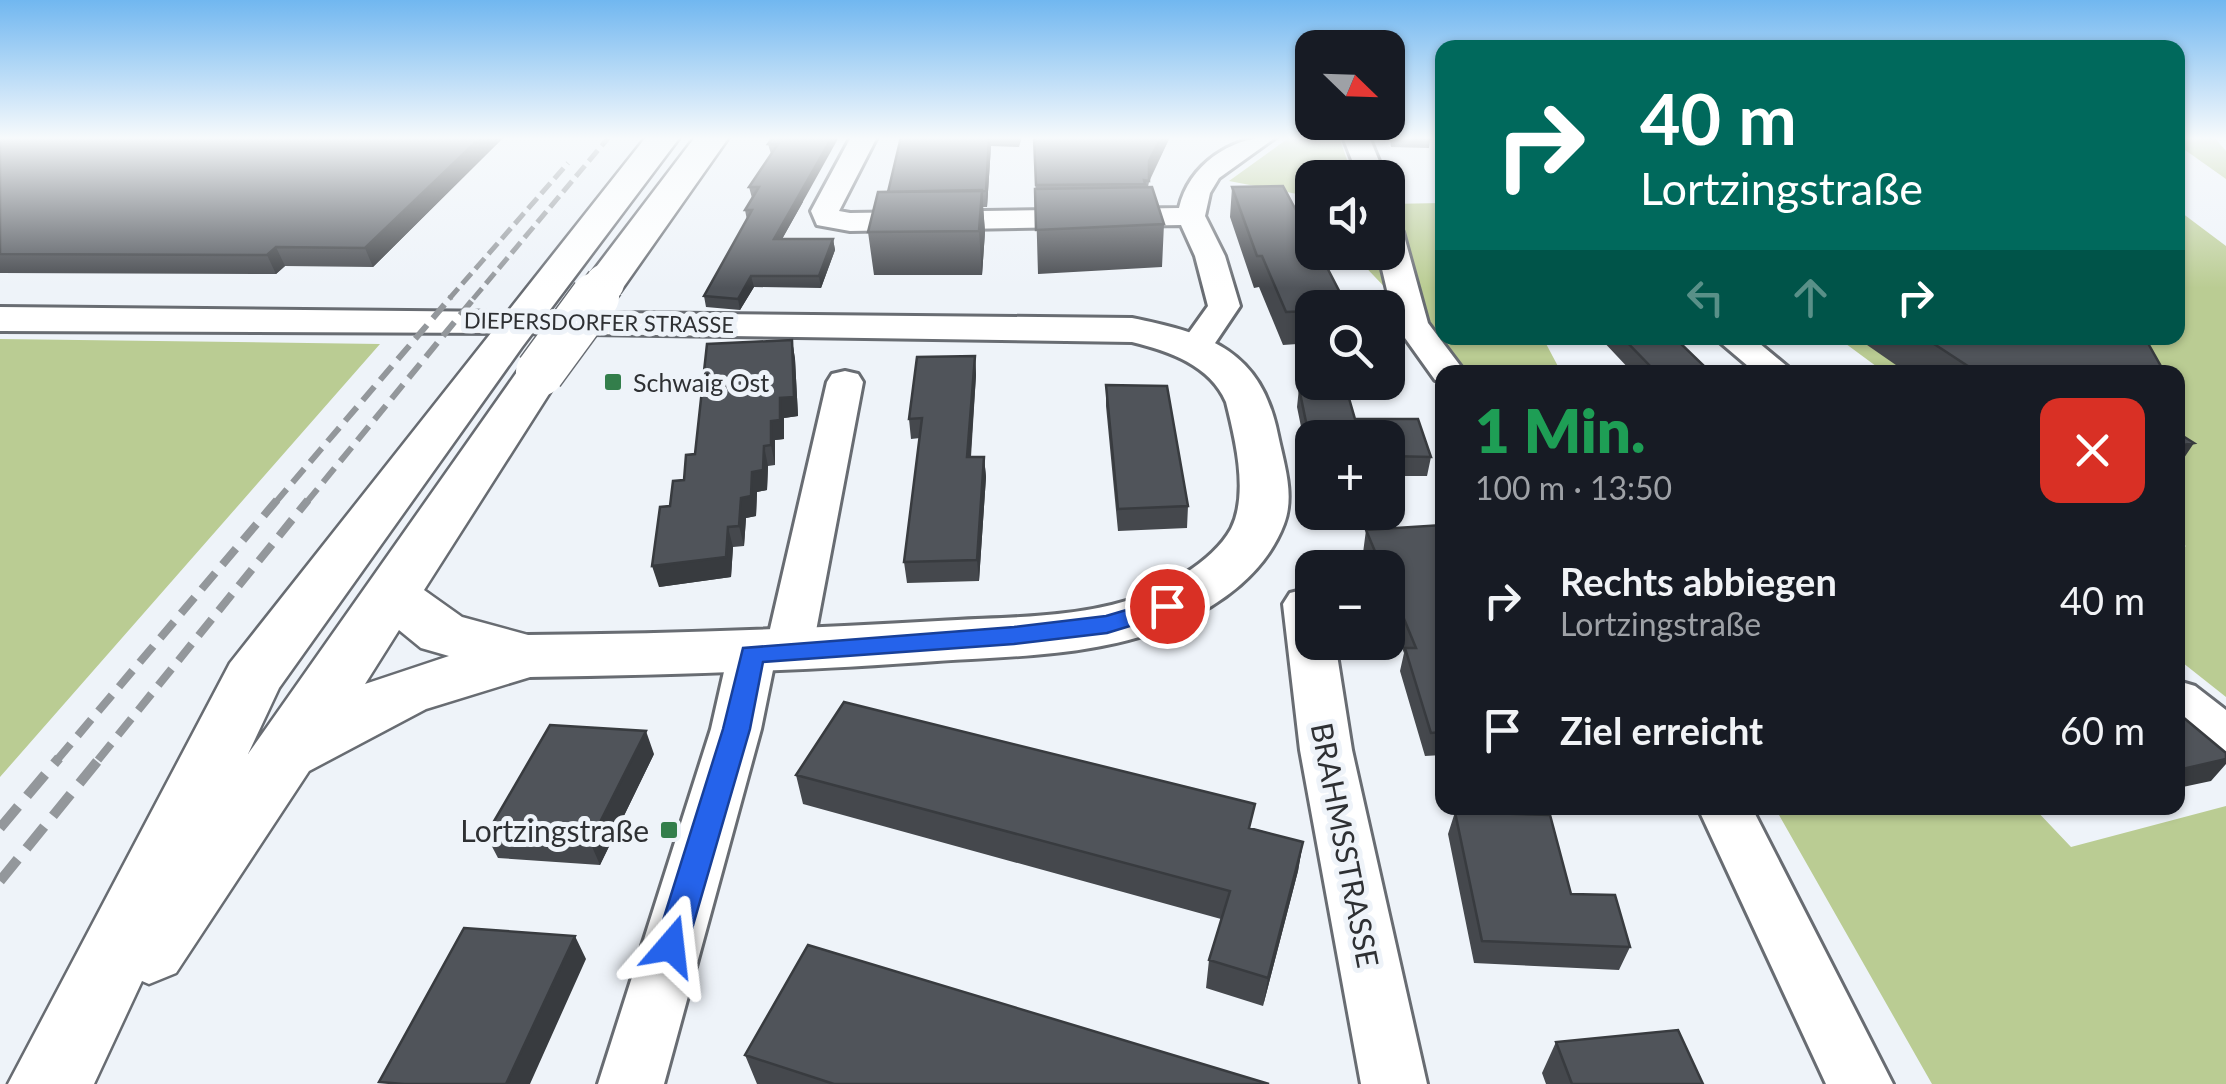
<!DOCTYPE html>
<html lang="de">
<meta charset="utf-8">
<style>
:root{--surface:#171b24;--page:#242831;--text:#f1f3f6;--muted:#9ea1a6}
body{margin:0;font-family:Lato,sans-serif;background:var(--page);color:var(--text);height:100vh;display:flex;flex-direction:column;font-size:38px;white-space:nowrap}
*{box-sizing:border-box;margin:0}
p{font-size:32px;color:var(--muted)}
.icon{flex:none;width:55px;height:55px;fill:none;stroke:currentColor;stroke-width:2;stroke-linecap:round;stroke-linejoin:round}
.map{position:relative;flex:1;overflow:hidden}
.sheet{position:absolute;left:1435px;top:365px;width:750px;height:450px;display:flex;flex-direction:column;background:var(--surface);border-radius:20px;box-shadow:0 2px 8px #0004}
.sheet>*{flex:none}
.hud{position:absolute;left:1435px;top:40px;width:750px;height:305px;border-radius:20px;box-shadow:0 2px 8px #0004;background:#00695c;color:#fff;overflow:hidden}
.needle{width:65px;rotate:113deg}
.controls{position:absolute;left:1295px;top:30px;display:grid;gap:20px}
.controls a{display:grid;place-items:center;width:110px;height:110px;border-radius:20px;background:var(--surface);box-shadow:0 2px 8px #0004;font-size:50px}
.pin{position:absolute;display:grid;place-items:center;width:85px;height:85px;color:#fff;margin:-42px;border:5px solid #fff;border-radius:50%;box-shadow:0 2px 10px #0007}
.me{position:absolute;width:110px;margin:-55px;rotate:17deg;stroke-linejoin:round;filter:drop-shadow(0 0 8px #0008)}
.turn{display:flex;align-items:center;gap:35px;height:210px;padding:0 40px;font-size:45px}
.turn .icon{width:130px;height:130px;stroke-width:2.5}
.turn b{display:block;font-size:70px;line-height:85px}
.lanes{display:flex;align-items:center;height:95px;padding:0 40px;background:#0003;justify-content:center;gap:50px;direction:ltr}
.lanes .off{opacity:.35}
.round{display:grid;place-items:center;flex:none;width:105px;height:105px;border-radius:20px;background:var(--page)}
.head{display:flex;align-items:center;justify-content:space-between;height:170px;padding:0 40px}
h1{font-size:60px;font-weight:800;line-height:75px;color:#1e9e55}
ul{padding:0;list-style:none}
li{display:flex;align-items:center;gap:30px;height:130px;padding:0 40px}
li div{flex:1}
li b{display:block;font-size:38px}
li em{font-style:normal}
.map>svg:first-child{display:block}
.green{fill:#bacc93}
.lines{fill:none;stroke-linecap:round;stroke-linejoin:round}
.minor-casing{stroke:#686c72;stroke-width:6}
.tertiary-casing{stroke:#686c72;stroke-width:6}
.secondary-casing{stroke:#686c72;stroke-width:5}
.minor{fill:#fff;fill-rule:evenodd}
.tertiary{fill:#fff;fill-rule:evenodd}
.secondary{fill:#fff;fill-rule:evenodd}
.rail-far3{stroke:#93979b;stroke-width:5;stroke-dasharray:14 6;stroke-linecap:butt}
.rail-far2{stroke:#93979b;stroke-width:6;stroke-dasharray:18 9;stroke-linecap:butt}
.rail-far1{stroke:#93979b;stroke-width:8;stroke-dasharray:21 11;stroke-linecap:butt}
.rail{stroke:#93979b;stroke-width:10;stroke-dasharray:28 14;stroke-linecap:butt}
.secondary-bridge-far1-casing{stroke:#686c72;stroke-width:41;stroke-linecap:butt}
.secondary-bridge-casing{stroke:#686c72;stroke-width:51;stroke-linecap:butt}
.secondary-bridge-far1{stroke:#fff;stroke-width:38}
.secondary-bridge{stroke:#fff;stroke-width:48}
.wall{fill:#45484d}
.shaded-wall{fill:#383b3f}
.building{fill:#50545a;stroke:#383b3f;stroke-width:2.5}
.route{fill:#2563eb;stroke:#184099;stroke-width:2.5}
.poi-dot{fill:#337e4b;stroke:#eef3f9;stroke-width:4}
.labels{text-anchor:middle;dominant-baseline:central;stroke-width:10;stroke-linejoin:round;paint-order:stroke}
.far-street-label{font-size:22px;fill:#2e3033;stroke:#eef3f9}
.poi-label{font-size:25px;fill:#2e3033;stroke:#eef3f9;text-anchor:start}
.near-poi-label{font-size:30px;fill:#2e3033;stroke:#eef3f9;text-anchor:end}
.near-street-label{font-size:30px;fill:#2e3033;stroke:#eef3f9}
</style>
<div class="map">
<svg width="2226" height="1084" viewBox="0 0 2226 1084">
<rect width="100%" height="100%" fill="#eef3f9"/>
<path class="green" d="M1290 137H1339L1353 177 1312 178V211L1297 194 1229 181Z
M2178 137H2214L2226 151V179L2178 145Z
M1442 203V338H1543L1561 372H1466L1352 253 1388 252V204Z
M2178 210 2226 246V697L2178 659V551L2186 546 2178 541V372H1884L1838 338H2178Z
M0 339 380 344 0 777Z
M2226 806V1084H1932L1775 808H2034L2071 847Z"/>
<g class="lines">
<g class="minor-casing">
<path id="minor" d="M851 137H877L839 211 850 213 1179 208C1189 164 1233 135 1276 137L1219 178 1210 193 1205 216 1225 256 1240 306 1207 355 1195 358 1183 355 1178 348 1208 306 1195 256 1181 225 850 231 817 225 811 211Z
M1343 137H1369L1386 178H1359Z
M1388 223 1398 226 1403 232 1428 323 1465 372H1442V381L1435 380 1395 324 1378 252H1388Z
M1715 338H1753L1794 372H1755Z
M845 371 858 374 863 382 812 652 805 664 788 669 774 665 761 729 664 1084H598L711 729 728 654 735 642 752 637 767 642 827 382 832 374Z
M1306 589 1312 590V642H1335L1352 750 1427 1084H1361L1300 750 1283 604 1290 593Z
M2178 681 2195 686 2226 710V757L2208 752 2178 726Z
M1698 808H1752L1893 1084H1826Z"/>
</g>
<g class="tertiary-casing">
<path id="tertiary" d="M0 307 1132 318C1210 334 1261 350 1278 435 1284 464 1295 495 1284 524 1266 572 1221 605 1176 624 1101 656 1016 656 937 661 801 671 665 675 528 677L507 671 499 656 507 641 528 635C665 634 801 629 938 621 999 617 1066 619 1126 601 1162 590 1212 563 1231 529 1249 494 1235 438 1226 402 1210 365 1169 351 1132 342L519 333 0 331Z"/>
</g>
<g class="secondary-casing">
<path id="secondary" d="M646 137H680L522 347 279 688 248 754 524 362 540 358 556 362 563 372 424 590 462 617 550 641 559 656 550 671 426 709 309 771 176 973 149 984 142 981 94 1084H8L230 663ZM399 630 421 648 449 656 365 684Z
M695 137H729L620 292 605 295 590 292 584 283Z"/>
</g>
<use href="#minor" class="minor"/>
<use href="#tertiary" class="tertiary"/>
<use href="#secondary" class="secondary"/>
<path class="rail-far3" d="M449 299 568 163
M473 299 609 137"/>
<path class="rail-far2" d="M275 503 451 297
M306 503 475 297"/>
<path class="rail-far1" d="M57 760 277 500
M98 760 308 500"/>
<path class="rail" d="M0 828 59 758
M0 881 100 758"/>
<g class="secondary-bridge-far1-casing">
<path id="secondary-bridge-far1" d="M593 299 605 283"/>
</g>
<g class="secondary-bridge-casing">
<path id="secondary-bridge" d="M540 372 595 297"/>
</g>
<use href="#secondary-bridge-far1" class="secondary-bridge-far1"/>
<use href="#secondary-bridge" class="secondary-bridge"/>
</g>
<path class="wall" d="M0 137H504L373 267 285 266 276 274 0 273Z
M773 137 803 202 782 239H833L835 250 821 288 754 287 740 310 706 307 704 296 747 220 745 210 752 198 749 187 771 154 768 144Z
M901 137H1022L1019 147 991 146 987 207H983L985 232 982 275H874L868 232 888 192Z
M1034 137H1170L1149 182 1148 187 1164 224 1162 267 1038 274Z
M1390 137H1430V139L1429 148 1391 147Z
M1232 187 1312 308V343L1283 345 1259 287 1254 288 1230 217Z
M1600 338H1675L1707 369 1720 372H1632Z
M1857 338H2145L2162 368 2170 372H1906Z
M792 340 795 359 798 416 784 418V439L775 440V465L768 466 767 490 757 492 756 516 746 518 744 546 733 547 731 577 659 587 670 506 695 454Z
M975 356 976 375 971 457H984L986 477 979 581 907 583 904 562 920 438 911 439 909 419Z
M1106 385 1188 506 1187 528 1118 531 1106 406Z
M1299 388 1355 419 1431 457 1427 476H1388V438H1312V471H1310L1297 407Z
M1442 525V755L1425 756 1400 671 1404 653 1388 614V568H1369L1363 553 1366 530Z
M654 754 600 865 498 858 486 835Z
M796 775 1252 828 1303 842 1298 871 1263 1006 1206 988 1209 960 1221 919 803 804Z
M1455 812 1571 894 1630 947 1619 970 1474 963 1448 834Z
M1556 1042 1703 1084H1546L1542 1073Z
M745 1055 1269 1084H757Z"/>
<path class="shaded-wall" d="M481 137H504L373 267 365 248Z
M832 137H839L776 250 774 239Z
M989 137 991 146 987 207 986 191Z
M1161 137H1170L1148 182 1149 161Z
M982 190 985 232 982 275 979 231Z
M833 239 835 250 821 288 819 276Z
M276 247 285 266 276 274 267 255Z
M751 276 754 287 740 310 738 299Z
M792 340 795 359 798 416 784 418V439L775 440V465L771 445V421L780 398Z
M975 356 976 375 969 478 967 457Z
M2194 443 2178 467V446Z
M764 446 768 466 767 490 757 492 756 516 746 518 744 546 739 526 741 498Z
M984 457 986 477 979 581 977 560Z
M728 527 733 547 731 577 659 587 652 566Z
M646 731 654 754 600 865 590 842Z
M2226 759V764L2211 781 2178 788V770Z
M1303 842 1298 871 1263 1006 1268 978Z
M575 936 586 959 530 1084H506Z"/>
<path class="building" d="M0 137H481L365 248 276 247 267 255 0 254Z
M773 137H832L774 239H833L819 276H751L738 299 704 296 752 210H745L759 187H749L778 144H768Z
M901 137H989L986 191 888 192Z
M1034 137H1161L1149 161V181L1144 180 1145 184 1036 185Z
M1392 137H1430V139L1392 138Z
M1283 186 1312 240V252H1319L1348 308H1312V311L1286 312 1262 256H1257L1232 187Z
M1152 187 1164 224 1036 230 1035 189Z
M982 190 979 231 868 232 878 192Z
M1623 338H1675L1707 369 1714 368 1720 372H1656Z
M1925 338H2145L2162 368 2170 372H1977Z
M792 340 794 397 780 398V420L771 421V445L764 446 763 470 752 472 751 496 741 498 739 526 728 527 726 557 652 566 660 507 670 506 673 481 684 480 686 455 695 454 707 344Z
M975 356 967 457H984L977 560 904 562 922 418 909 419 917 357Z
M1106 385 1167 386 1188 506 1118 509Z
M1299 388H1346L1355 419H1418L1431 457 1388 456V438H1312V451Z
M2178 433 2194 443 2178 446Z
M1442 525V732L1431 733 1405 648H1416L1388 580V568H1382L1366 530Z
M844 702 1255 804 1249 828 1303 842 1268 978 1209 960 1230 891 796 775Z
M2178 713 2226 753V759L2178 770Z
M550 725 646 731 590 842 486 835Z
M1455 812 1550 815 1571 894 1615 895 1630 947 1482 941Z
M464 928 575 936 506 1084H404L379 1082Z
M808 945 1269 1084H834L745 1055Z
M1678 1030 1703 1084H1572L1556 1042Z"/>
<linearGradient id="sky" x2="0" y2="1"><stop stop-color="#71b7f0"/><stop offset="0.48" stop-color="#f7fafc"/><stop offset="1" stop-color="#f7fafc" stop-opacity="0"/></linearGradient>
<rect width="2226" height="288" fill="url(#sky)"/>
<path class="route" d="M1167 598 1176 600 1179 606 1176 612 1107 633 1014 644 763 662 750 729 687 946 682 956 671 961 660 956 655 946 723 729 743 648 1014 627 1106 616Z"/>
<g class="poi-dot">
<rect x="603" y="372" width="20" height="20" rx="5"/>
<rect x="659" y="820" width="20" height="20" rx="5"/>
</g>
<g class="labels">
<g class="far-street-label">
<text transform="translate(599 322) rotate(1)">DIEPERSDORFER STRASSE</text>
</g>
<g class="poi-label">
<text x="633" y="382">Schwaig Ost</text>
</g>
<g class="near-poi-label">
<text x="649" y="830">Lortzingstraße</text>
</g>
<g class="near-street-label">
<text transform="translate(1346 845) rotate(79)">BRAHMSSTRASSE</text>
</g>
</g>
</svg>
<div class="controls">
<a><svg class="needle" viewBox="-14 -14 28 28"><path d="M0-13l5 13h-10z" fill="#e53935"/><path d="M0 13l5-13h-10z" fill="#9ea1a6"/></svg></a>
<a><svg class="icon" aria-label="sound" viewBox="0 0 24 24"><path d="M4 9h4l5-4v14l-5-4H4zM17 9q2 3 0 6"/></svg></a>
<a><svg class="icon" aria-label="search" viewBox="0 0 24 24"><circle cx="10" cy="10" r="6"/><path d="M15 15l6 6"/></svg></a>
<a>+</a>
<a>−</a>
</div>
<div class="pin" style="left:1167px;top:606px;background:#d93025"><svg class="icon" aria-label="arrive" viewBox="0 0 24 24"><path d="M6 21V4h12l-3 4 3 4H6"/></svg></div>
<svg class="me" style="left:671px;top:946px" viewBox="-20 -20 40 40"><path d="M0-17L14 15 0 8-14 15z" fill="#2563eb" stroke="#fff" stroke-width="4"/></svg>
<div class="hud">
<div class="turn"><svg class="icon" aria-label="right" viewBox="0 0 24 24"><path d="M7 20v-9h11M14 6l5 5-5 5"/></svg><div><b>40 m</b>Lortzingstraße</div></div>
<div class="lanes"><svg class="icon off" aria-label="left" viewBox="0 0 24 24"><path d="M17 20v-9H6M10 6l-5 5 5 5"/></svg><svg class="icon off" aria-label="ahead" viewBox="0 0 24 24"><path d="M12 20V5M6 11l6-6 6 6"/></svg><svg class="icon" aria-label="right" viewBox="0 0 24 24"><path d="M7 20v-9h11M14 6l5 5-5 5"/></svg></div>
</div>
<section class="sheet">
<div class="head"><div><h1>1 Min.</h1><p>100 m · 13:50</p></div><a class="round" style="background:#d93025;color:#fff"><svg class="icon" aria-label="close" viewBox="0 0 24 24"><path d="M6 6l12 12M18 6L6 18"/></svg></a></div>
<ul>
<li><svg class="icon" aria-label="right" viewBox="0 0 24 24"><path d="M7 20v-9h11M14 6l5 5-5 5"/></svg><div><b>Rechts abbiegen</b><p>Lortzingstraße</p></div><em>40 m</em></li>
<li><svg class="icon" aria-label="arrive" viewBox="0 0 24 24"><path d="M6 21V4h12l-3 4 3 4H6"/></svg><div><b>Ziel erreicht</b></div><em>60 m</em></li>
</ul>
</section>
</div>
